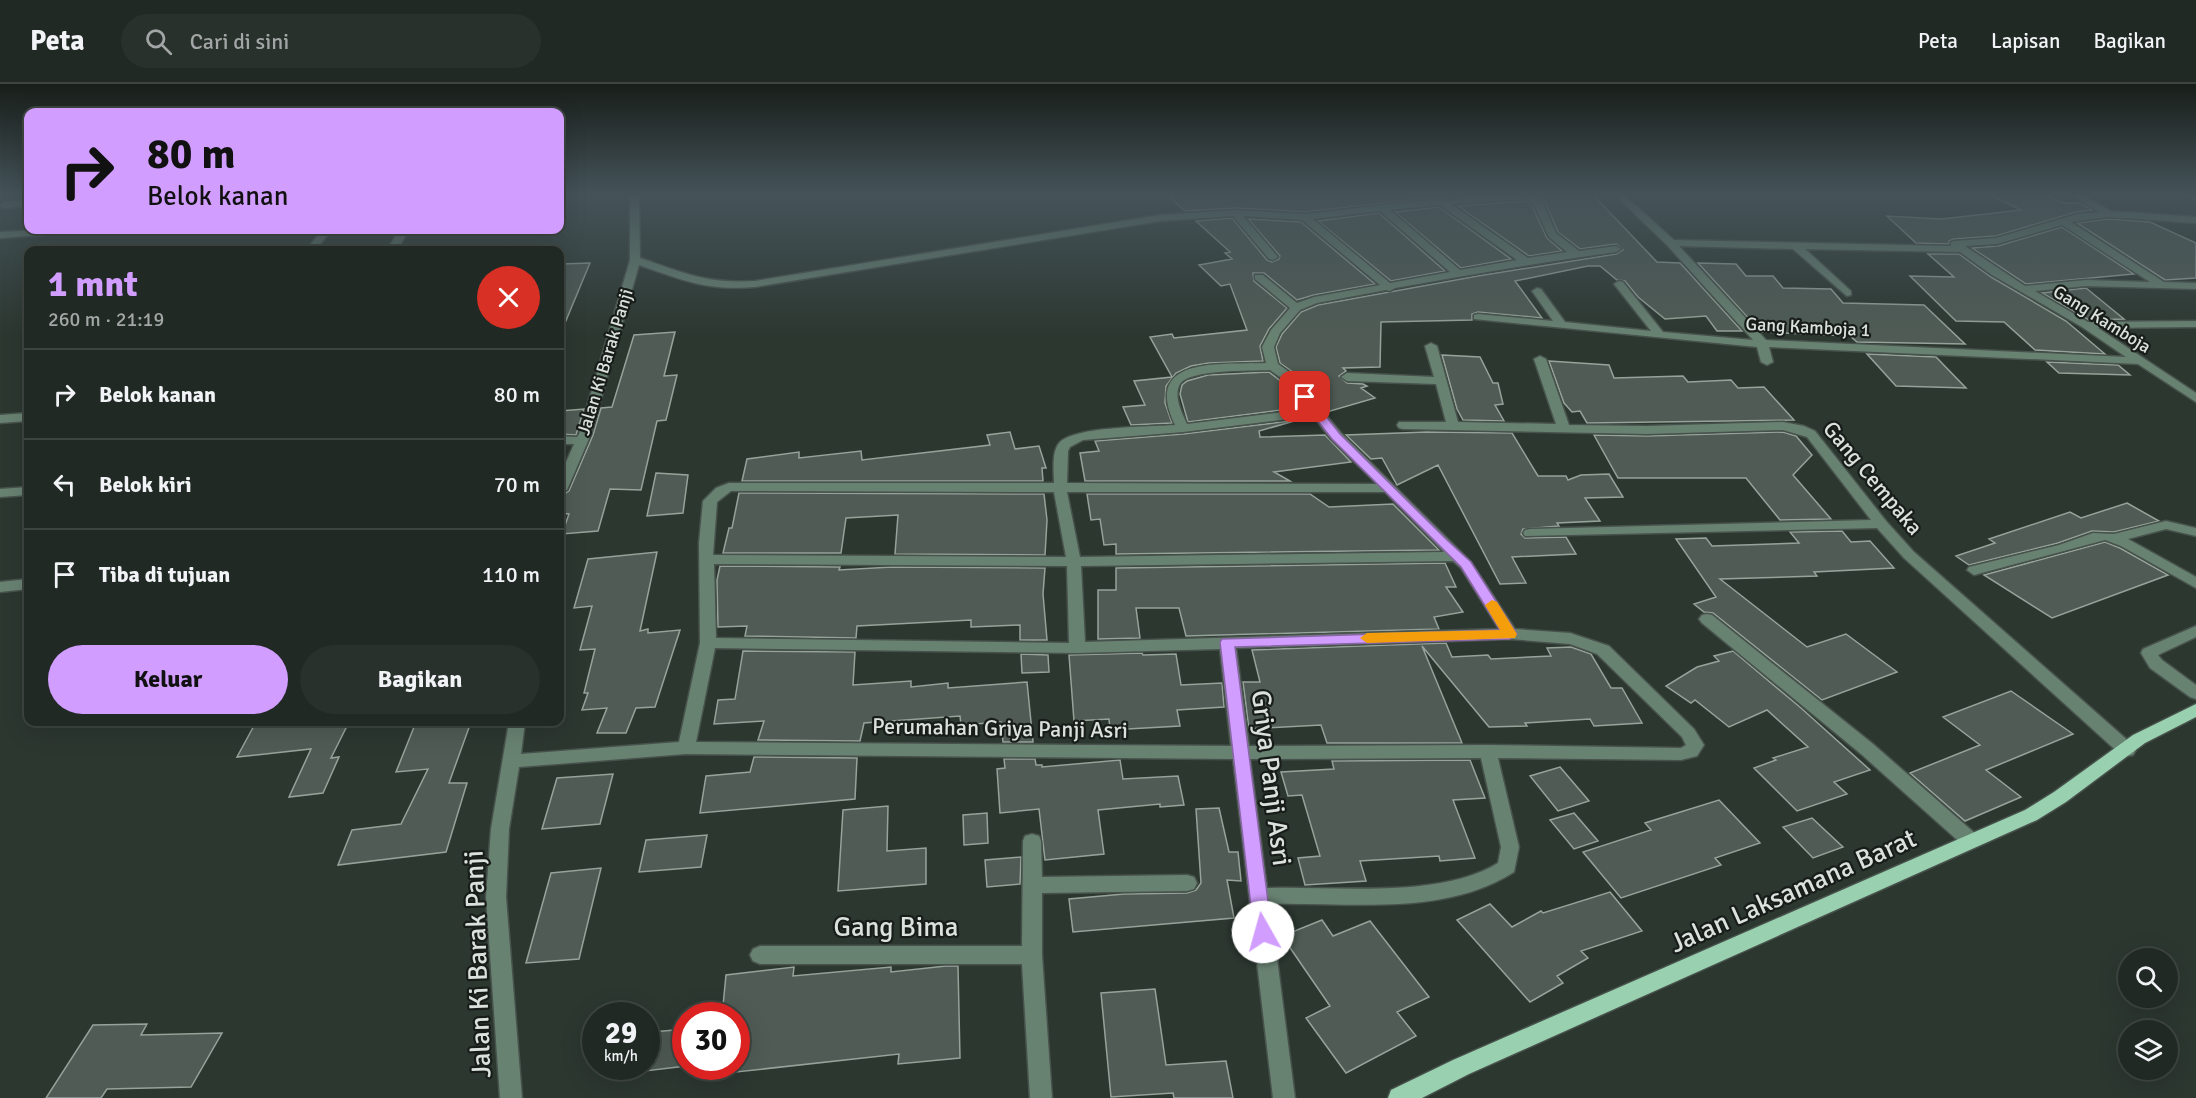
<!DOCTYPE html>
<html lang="id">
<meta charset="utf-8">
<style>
:root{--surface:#212924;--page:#29312c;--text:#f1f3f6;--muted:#a2a6a6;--line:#3e4541;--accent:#d19dfe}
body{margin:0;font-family:Signika,sans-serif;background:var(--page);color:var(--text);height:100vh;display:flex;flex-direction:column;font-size:22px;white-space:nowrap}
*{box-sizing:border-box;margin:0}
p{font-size:20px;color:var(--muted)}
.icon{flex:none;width:33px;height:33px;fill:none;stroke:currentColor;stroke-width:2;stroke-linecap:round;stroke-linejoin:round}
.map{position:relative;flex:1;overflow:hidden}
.side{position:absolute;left:24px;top:162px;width:540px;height:480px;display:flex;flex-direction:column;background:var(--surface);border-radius:12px;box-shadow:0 6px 24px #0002,0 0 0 2px var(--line)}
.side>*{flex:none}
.banner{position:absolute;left:24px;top:24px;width:540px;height:126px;border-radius:12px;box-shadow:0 6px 24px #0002,0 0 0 2px var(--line);background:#d19dfe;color:#111;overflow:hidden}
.controls{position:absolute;left:2118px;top:864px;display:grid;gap:12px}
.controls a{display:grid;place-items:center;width:60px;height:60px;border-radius:50%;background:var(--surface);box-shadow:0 6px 24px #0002,0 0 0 2px var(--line);font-size:30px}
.speed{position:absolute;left:582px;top:918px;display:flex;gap:12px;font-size:30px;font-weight:700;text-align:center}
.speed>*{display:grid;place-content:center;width:78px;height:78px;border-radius:50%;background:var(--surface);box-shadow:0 6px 24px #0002,0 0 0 2px var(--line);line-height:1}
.speed small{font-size:15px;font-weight:400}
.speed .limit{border:9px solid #d22;background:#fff;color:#111}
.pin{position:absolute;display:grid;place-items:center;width:51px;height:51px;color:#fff;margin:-26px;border-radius:12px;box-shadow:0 3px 9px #0006}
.me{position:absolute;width:66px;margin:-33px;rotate:353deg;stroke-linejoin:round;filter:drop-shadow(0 0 4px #0008)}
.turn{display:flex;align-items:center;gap:21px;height:126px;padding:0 24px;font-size:27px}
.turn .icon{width:78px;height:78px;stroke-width:2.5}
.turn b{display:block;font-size:42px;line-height:51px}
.round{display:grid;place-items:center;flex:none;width:63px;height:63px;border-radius:32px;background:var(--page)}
.head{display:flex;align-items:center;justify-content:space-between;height:102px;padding:0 24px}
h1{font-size:36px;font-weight:800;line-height:45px;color:var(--accent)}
.action{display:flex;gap:12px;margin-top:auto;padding:12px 24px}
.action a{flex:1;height:69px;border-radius:36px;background:var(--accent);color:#111;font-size:24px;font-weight:800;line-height:69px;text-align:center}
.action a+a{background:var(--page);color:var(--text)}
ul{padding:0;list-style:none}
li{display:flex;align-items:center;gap:18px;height:90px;padding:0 24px;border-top:2px solid var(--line)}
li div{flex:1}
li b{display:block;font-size:22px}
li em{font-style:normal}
header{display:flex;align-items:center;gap:36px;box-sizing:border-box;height:84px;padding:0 30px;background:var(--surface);border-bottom:2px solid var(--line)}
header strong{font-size:28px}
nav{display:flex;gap:33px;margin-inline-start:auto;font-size:21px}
.search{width:420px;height:54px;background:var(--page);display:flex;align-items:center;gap:15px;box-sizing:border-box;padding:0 21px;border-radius:33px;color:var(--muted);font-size:22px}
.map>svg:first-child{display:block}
.building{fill:#4f5b54;stroke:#96a39a;stroke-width:1.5}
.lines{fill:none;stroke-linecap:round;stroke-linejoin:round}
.minor-casing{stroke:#48524c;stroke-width:3}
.major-casing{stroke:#48524c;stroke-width:3}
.minor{fill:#688272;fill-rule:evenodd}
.major{fill:#99d0af;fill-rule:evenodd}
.route{fill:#d19dfe;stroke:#8866a5;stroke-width:1.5}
.slow{fill:#f59e0b}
.labels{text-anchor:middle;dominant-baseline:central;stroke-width:4.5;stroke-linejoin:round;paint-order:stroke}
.far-street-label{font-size:18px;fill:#dbe2de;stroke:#181d1a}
.street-label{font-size:22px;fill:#dbe2de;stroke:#181d1a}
.near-street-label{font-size:27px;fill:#dbe2de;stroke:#181d1a}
</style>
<header>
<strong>Peta</strong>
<div class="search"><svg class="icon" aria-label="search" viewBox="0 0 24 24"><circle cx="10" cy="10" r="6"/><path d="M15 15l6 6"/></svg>Cari di sini</div>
<nav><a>Peta</a><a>Lapisan</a><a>Bagikan</a></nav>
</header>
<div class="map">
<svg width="2196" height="1014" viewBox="0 0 2196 1014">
<rect width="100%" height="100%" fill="#2c3730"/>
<path class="building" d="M1167 111H1441L1443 113 1305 128 1235 124 1185 127Z
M1537 111H1593L1657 178 1680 179 1742 247H1717L1706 232 1665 235 1638 213 1625 197 1617 196 1600 182H1588L1515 197 1542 234 1478 228 1472 230V236L1381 238 1380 283 1343 284 1346 287 1339 292 1347 299 1363 300 1367 302 1361 304 1375 314 1327 328 1294 289 1280 279 1276 263 1282 250 1301 228 1318 221 1478 192 1616 170 1623 166 1616 160 1580 165 1558 148 1546 120Z
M1990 111H2046L2063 119H2080L2092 126 2076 128 1996 152 1954 155 1949 157V160L1916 159 1887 132 1941 135 2021 126Z
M1525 117 1532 122 1547 154 1562 167 1529 172 1458 122Z
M1439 123 1511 175 1461 184 1395 128Z
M1379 129 1445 187 1391 197 1318 137Z
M1232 134 1267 176 1272 178 1279 175 1280 172 1248 135 1301 138 1375 200 1314 211 1297 216 1264 189H1253L1254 197 1287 224 1269 245 1260 262 1263 277 1209 279 1191 282 1176 289 1166 302 1165 319 1172 339 1131 341 1123 323 1145 321 1134 297 1172 293 1150 253 1172 250 1174 254 1247 246 1230 200 1221 202 1199 181 1232 175 1225 169 1230 168 1196 137Z
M2109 135 2150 138 2196 159V194L2165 196 2077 139Z
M2062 143 2134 190 2026 200 1972 164 1998 162Z
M1928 170H1959L1991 193 2066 237 2105 270 2035 266 2004 238 1956 237 1910 192 1954 193Z
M590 179 560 251V180Z
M1698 179 1736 180 1746 192H1773L1783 204 1831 205 1843 219 1924 221 1965 260 1857 258 1850 252 1761 248Z
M2086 204 2124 235 2089 236 2042 209Z
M675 248 664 292 677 291 666 336 657 337 641 406 610 405 598 447 562 450 569 430 560 429V412L569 407 593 351 601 324 612 323 634 251Z
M1867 270 1936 273 1966 304 1896 302Z
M1442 271 1480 273 1493 299H1498L1503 320 1495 321 1504 337 1463 336 1457 325Z
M1549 277 1609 281 1614 294 1683 292 1688 298 1731 296 1738 304 1764 303 1794 336 1587 339 1580 327 1572 328 1564 319Z
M2047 278 2118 281 2130 291 2059 289Z
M1269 288 1282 298 1304 323 1188 338 1180 310 1182 301 1187 297 1208 291Z
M584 325 576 351 560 350V327Z
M1298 336 1259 347 1260 353 1325 351 1351 378 1274 388 1290 397H1085L1080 369 1099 367 1095 357 1183 350Z
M1010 348 1015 365 1039 362 1046 384H1042L1043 397H742L747 375 799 368V374L861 367 862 376 990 361 987 351Z
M1427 348 1512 349 1538 392H1566L1568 396 1581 391 1609 390 1623 413 1585 414 1600 437 1557 439 1559 442 1523 445 1521 450 1525 454 1566 453 1576 470 1512 473 1526 499 1500 500 1438 381 1397 401 1382 374 1371 375 1346 351Z
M1783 348 1796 352 1812 371 1793 391 1831 435 1780 436 1746 394H1618L1594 351 1647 352Z
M656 389 688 391 683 429 647 432Z
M739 409 1044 410 1047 436 1045 471 895 470 898 431 846 434 841 469H723L729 444H732Z
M1087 410H1310L1329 423 1393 420 1439 466 1116 470V460L1104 461 1100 435 1091 436Z
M2127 419 2159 437 2114 448 2092 447 2058 459 1969 481 1956 472 1995 459 1989 455 2070 428 2081 434Z
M1842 447 1851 458 1870 457 1894 484 1814 488 1817 492 1720 495 1807 563 1846 550 1897 588 1822 616 1713 529 1704 528 1694 520 1716 513 1676 455 1706 454 1712 462 1799 459 1790 448Z
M2105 458 2120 464 2168 491 2052 534 1984 491Z
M657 468 640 547 648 545V549L680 546 655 623 636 624 626 649H597L607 624 582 626 588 609H584L595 565 580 566 592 522 574 524 588 475Z
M1445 479 1456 503H1446L1463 528 1434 533 1439 545 1186 552 1179 524H1136L1140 554 1098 555V506H1116V484Z
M720 482 840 483 839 486 892 483 1045 484 1043 510 1047 556H1020V541L971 543V536L857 542 856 554 745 552 747 542 718 543 717 496Z
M1446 559 1452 573 1488 571 1491 575 1551 572 1547 564 1571 563 1591 570 1611 604H1622L1642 639 1594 642 1590 635 1525 639 1527 642 1489 643 1422 562 1462 659H1327L1321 641 1249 645 1243 598H1260L1252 566Z
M743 567 855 568 853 601 911 597V603L948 599V604L1027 598 1033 658H1003L1001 638 961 641 960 632 864 639 860 657 758 656 764 637 714 640 718 616 735 615Z
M1733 567 1801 624 1870 686 1834 698 1847 710 1797 727 1754 684 1776 676 1773 674 1808 663 1767 626 1729 643 1695 616 1691 619 1666 602 1697 583 1719 577 1714 572Z
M1142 569 1143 571 1176 570 1181 601 1222 599 1224 623 1177 626 1180 642 1110 646 1109 635 1074 637 1069 571Z
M1021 570 1048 571 1049 588 1022 589Z
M2011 607 2073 650 1986 686 2021 713 1965 737 1910 689 1980 661 1943 633Z
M256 638H349L331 674 339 673 323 709 289 713 311 665 237 673Z
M416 638H471L449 699H467L446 768 338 781 352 746 401 740 428 685 396 688Z
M754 673 857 674 855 715 700 729 706 692 750 688Z
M1004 675H1035L1036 681H1042V683L1120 676 1123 695 1178 692 1184 721 1160 723V720L1098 726 1104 770 1045 776 1039 725 1000 729 997 685 1005 684Z
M1470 676 1485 714 1453 716 1475 774 1440 777 1439 772 1360 777 1366 797 1305 801 1298 774 1320 772 1302 711 1288 712 1281 688 1334 685 1332 677Z
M1560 683 1589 717 1558 727 1530 692Z
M613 690 600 740 542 745 557 694Z
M1719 716 1760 759 1715 774 1721 781 1621 814 1583 768 1651 746 1645 739Z
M888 722 887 767 926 764V800L838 807 843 726Z
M1219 724 1229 768H1238L1241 797 1227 796 1234 834 1073 848 1069 815 1124 810 1187 809 1196 806 1201 799 1196 725Z
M987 729 988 759 964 761 963 731Z
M1574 729 1598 757 1574 765 1550 736Z
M1812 734 1843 763 1813 774 1783 743Z
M707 751 701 783 639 788 646 756Z
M1021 773 1020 800 987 803 985 776Z
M601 784 579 875 526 879 551 789Z
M1610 808 1642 847 1581 867 1588 874 1557 892 1563 899 1530 918 1457 836 1490 820 1512 843 1541 827 1543 829Z
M1322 836 1333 852 1370 837 1429 913 1397 928 1416 952 1346 989 1306 934 1330 922 1282 852Z
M946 882H958L960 974 898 980 899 970 736 988V932H722L726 891 794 883 793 892 891 883V888Z
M1155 905 1166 981 1226 977 1233 1014H1174L1173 1009 1111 1013 1101 909Z
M147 940 141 951 222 949 191 1003 107 1005 101 1014H46L93 941Z
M686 945V982L645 987 652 948Z"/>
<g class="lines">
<g class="minor-casing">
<path id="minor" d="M630 111H639L640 174C684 189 707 200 755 197L1160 131 1235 126 1305 130 1417 117 1509 111 1535 112 1544 121 1556 149 1579 167 1616 162 1621 165 1616 168C1541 178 1469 191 1395 204L1390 207 1386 206 1317 219 1300 226 1280 249 1274 263 1278 280 1292 290 1341 349 1471 478 1515 545 1570 549 1609 562 1694 645 1704 661 1697 672 1681 676 1498 674 1519 763 1514 788C1444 833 1349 818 1270 820L1295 1014H1273L1233 675 686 670 519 683 509 745 506 813 522 1014H500L486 813 491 745 509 638H525L521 670 679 658 700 559 699 459 703 417 716 404 729 399H1054C1054 388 1051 367 1060 358 1077 342 1150 343 1175 341 1141 271 1222 281 1266 279L1262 263 1271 246 1290 224 1255 195V191H1263L1297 219 1314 213 1380 201 1302 136 1243 132 1278 173 1273 176 1269 175 1233 132 1160 137 755 203C706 207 683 196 639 181L591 350 567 406 560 410V392L574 360H560V352L577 353 579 350 630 176ZM1526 115 1534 121 1549 153 1567 168 1528 174 1451 120ZM1440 121 1517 176 1460 186 1390 126ZM1380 127 1450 188 1390 199 1313 135ZM1270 286 1284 296 1308 325 1187 340C1182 329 1173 312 1180 300 1189 285 1253 287 1270 286ZM1313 332 1331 355 1377 400 1067 399 1068 367 1070 363 1083 356 1183 348ZM731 407 1054 408 1066 473 713 471 717 418ZM1067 408H1385L1444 468 1080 473ZM1453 477 1461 484 1499 545 1085 558 1081 482ZM714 480 1067 482 1069 559 716 554ZM1510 555 1570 560 1597 570 1682 653 1686 661 1681 664 1488 661 1249 662 1236 564ZM715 564 1077 569 1220 565 1231 662 696 658ZM1481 674 1501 763 1498 779C1440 815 1336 802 1267 804L1250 675Z
M1615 111H1624L1674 156 1951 162V158L1955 157 1996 154 2077 130 2099 128 2072 111H2082L2111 127 2196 133V139L2109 133 2071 138 2164 198 2196 199V205L2086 202 2035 207 2088 238 2196 237V243L2098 244 2196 309V318L2138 280 1769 263 1773 278 1767 281 1761 278 1757 263 1474 235V231L1478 230 1553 237 1532 207 1537 204 1541 205 1565 238 1651 247 1614 200 1619 197 1623 198 1663 248 1753 256 1667 161ZM2062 141 2150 198 2086 196 2025 202 1965 162 1997 160ZM1679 162 1793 165 1847 212 1851 211V207L1805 165 1960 168 1992 191 2082 243 2126 273 1766 256Z
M2184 111H2196V117Z
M28 116V122L4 124 0 122 4 118Z
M38 146H79L74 149 0 154V148Z
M322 146H336L328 150 316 166H306Z
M399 146H409L397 166H387Z
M1431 259 1437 262 1458 338 1556 340 1534 275 1540 272 1546 275 1569 341 1647 342 1783 338 1804 342 1815 347 1886 437 1914 468 2133 661 2136 666 2133 671 2127 672 2121 671 1904 474 1877 444 1525 452 1523 449 1525 446 1530 445 1871 436 1807 353 1783 346 1647 350 1403 345 1399 344 1397 341 1399 338H1446L1436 300 1347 297 1341 293 1347 289 1434 293 1425 262Z
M28 329V337L0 339V331Z
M28 403V411L0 413V405Z
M2166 437 2196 444V452L2166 445 2128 455 2196 493V504L2121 462 2105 456 1974 491 1967 486 1969 483 2059 461 2093 449 2114 450Z
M28 495V505L0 508V498Z
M1707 530 1712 531 1873 660 1978 752 1980 757 1978 762 1971 764 1964 762 1861 670 1702 539 1699 535 1702 531Z
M2196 542V553L2158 571 2162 576 2196 601V615L2190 613 2150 584 2141 569 2143 565Z
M1032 750 1039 752 1041 757 1042 793 1187 791 1194 793 1197 799 1194 805 1187 807 1042 809V871L1052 1014H1030L1022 880H760L753 877 750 871 753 865 760 862H1022L1023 757 1025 752Z"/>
</g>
<g class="major-casing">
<path id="major" d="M2196 620V633L2145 659 2066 718 2037 736 1469 990 1422 1014H1388L1391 1006 1453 976 2025 726 2054 708 2133 651Z"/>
</g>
<use href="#minor" class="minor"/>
<use href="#major" class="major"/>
</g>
<linearGradient id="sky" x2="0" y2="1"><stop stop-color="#181e1a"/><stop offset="0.44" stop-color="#455359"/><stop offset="1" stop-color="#455359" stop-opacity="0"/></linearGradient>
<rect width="2196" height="252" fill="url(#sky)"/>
<path class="route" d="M1305 310 1309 311 1340 350 1447 456 1471 478 1517 550 1510 555 1235 563 1272 848 1270 854 1263 856 1257 854 1254 848 1220 558 1222 555 1500 546 1461 483 1332 355 1299 313Z"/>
<path class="slow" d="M1492 516 1497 518 1515 547 1517 550 1515 554 1367 559 1360 554 1367 549 1500 546 1485 521Z"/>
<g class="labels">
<g class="far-street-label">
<text transform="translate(2102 235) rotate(32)">Gang Kamboja</text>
<text transform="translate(1808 243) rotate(3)">Gang Kamboja 1</text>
<text transform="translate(605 278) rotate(-73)">Jalan Ki Barak Panji</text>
</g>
<g class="street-label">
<text transform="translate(1873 394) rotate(50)">Gang Cempaka</text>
<text transform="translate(1000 644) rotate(1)">Perumahan Griya Panji Asri</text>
</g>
<g class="near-street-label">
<text transform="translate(1271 694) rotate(83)">Griya Panji Asri</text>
<text transform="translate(1793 807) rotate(-24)">Jalan Laksamana Barat</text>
<text x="896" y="843">Gang Bima</text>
<text transform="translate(478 880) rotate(-92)">Jalan Ki Barak Panji</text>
</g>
</g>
</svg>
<div class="controls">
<a><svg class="icon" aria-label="search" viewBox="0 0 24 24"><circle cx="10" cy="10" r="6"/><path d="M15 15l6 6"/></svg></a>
<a><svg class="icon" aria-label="layers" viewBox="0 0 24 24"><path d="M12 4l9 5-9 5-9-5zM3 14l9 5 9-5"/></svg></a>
</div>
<div class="speed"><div>29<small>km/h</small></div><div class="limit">30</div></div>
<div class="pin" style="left:1305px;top:313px;background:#d93025"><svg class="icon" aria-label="arrive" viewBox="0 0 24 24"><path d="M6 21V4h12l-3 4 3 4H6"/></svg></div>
<svg class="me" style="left:1263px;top:848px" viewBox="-20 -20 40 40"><circle r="19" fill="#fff"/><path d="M0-13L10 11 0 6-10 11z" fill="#d19dfe"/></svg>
<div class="banner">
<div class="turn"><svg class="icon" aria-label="right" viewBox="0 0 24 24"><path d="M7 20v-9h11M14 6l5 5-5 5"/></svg><div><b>80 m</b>Belok kanan</div></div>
</div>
<section class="side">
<div class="head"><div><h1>1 mnt</h1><p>260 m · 21:19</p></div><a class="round" style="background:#d93025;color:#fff"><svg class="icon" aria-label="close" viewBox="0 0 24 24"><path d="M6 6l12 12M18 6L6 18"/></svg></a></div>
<ul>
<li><svg class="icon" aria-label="right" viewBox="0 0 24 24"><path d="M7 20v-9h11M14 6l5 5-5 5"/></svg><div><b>Belok kanan</b></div><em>80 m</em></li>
<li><svg class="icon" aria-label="left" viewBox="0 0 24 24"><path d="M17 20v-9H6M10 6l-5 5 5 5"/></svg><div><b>Belok kiri</b></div><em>70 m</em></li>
<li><svg class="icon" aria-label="arrive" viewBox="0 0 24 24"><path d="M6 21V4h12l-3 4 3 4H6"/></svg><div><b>Tiba di tujuan</b></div><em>110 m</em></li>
</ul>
<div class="action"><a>Keluar</a><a>Bagikan</a></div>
</section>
</div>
